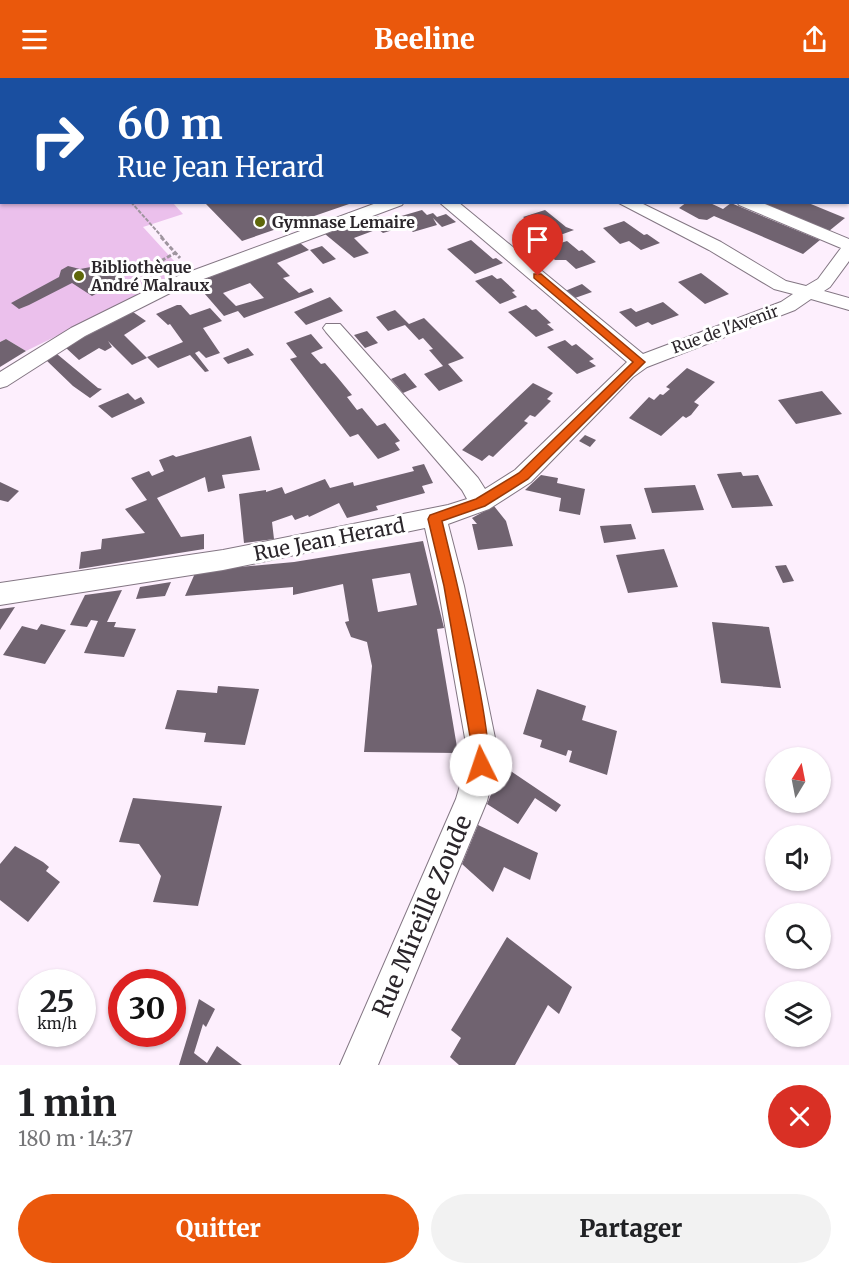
<!DOCTYPE html>
<html lang="fr">
<meta charset="utf-8">
<style>
:root{--surface:#fff;--page:#f2f2f2;--text:#202124;--muted:#757577;--accent:#ea580c}
body{margin:0;font-family:Merriweather,serif;background:var(--page);color:var(--text);height:100vh;display:flex;flex-direction:column;font-size:22px;white-space:nowrap}
*{box-sizing:border-box;margin:0}
p{font-size:20px;color:var(--muted)}
.icon{flex:none;width:33px;height:33px;fill:none;stroke:currentColor;stroke-width:2;stroke-linecap:round;stroke-linejoin:round}
.map{position:relative;height:987px;overflow:hidden}
.sheet{display:flex;flex-direction:column;background:var(--surface);flex:1}
.sheet>*{flex:none}
.banner{position:absolute;left:0px;top:0px;width:849px;height:126px;box-shadow:0 2px 4px #0004;background:#1a4fa0;color:#fff;overflow:hidden}
.needle{width:39px;rotate:10deg}
.buttons{position:absolute;left:765px;top:669px;display:grid;gap:12px}
.buttons a{display:grid;place-items:center;width:66px;height:66px;border-radius:50%;background:var(--surface);box-shadow:0 2px 4px #0004;font-size:30px}
.speed{position:absolute;left:18px;top:891px;display:flex;gap:12px;font-size:30px;font-weight:700;text-align:center}
.speed>*{display:grid;place-content:center;width:78px;height:78px;border-radius:50%;background:var(--surface);box-shadow:0 2px 4px #0004;line-height:1}
.speed small{font-size:15px;font-weight:400}
.speed .limit{border:9px solid #d22;background:#fff;color:#111}
.pin{position:absolute;display:grid;place-items:center;width:51px;height:51px;color:#fff;margin:-62px -26px;border-radius:50% 50% 50% 0;rotate:-45deg;box-shadow:0 0 6px #0007}
.pin .icon{rotate:45deg}
.me{position:absolute;width:66px;margin:-33px;rotate:356deg;stroke-linejoin:round;filter:drop-shadow(0 0 4px #0008)}
.turn{display:flex;align-items:center;gap:21px;height:126px;padding:0 18px;font-size:27px}
.turn .icon{width:78px;height:78px;stroke-width:2.5}
.turn b{display:block;font-size:42px;line-height:51px}
.round{display:grid;place-items:center;flex:none;width:63px;height:63px;border-radius:32px;background:var(--page)}
.summary{display:flex;align-items:center;justify-content:space-between;height:102px;padding:0 18px}
h1{font-size:36px;font-weight:800;line-height:45px}
.cta{display:flex;gap:12px;margin-top:auto;padding:12px 18px}
.cta a{flex:1;height:69px;border-radius:36px;background:var(--accent);color:#fff;font-size:24px;font-weight:800;line-height:69px;text-align:center}
.cta a+a{background:var(--page);color:var(--text)}
header{display:flex;justify-content:space-between;align-items:center;height:78px;padding:0 18px;background:var(--accent);color:#fff;font-size:27px;font-weight:800}
.map>svg:first-child{display:block}
.green{fill:#ebc0ec}
.building{fill:#706370;fill-rule:evenodd}
.lines{fill:none;stroke-linecap:round;stroke-linejoin:round}
.minor-casing{stroke:#837683;stroke-width:2}
.path-far1{stroke:#9f959f;stroke-width:2;stroke-dasharray:4 1.5;stroke-linecap:butt}
.path{stroke:#9f959f;stroke-width:3;stroke-dasharray:4.5 2;stroke-linecap:butt}
.minor{fill:#fff;fill-rule:evenodd}
.route{fill:#ea580c;stroke:#983908;stroke-width:1.5}
.poi-dot{fill:#5e670a;stroke:#fff;stroke-width:2}
.labels{text-anchor:middle;dominant-baseline:central;stroke-width:6;stroke-linejoin:round;paint-order:stroke}
.far-poi-label{font-size:16px;font-weight:bold;fill:#2b262b;stroke:#fff;text-anchor:start}
.far-street-label{font-size:16px;fill:#2b262b;stroke:#fff}
.street-label{font-size:20px;fill:#2b262b;stroke:#fff}
.near-street-label{font-size:24px;fill:#2b262b;stroke:#fff}
</style>
<header><svg class="icon" aria-label="menu" viewBox="0 0 24 24"><path d="M4 6h16M4 12h16M4 18h16"/></svg>Beeline<svg class="icon" aria-label="share" viewBox="0 0 24 24"><path d="M12 15V3M7 8l5-5 5 5M5 13v7h14v-7"/></svg></header>
<div class="map">
<svg width="849" height="987" viewBox="0 0 849 987">
<rect width="100%" height="100%" fill="#fdeffd"/>
<path class="green" d="M0 0H141L2 2V124L173 125 183 136 143 149 185 195 26 273 6 261 0 264Z"/>
<path class="building" d="M210 124 226 126 352 125 242 163 206 126Z
M687 124H708L723 131 731 125 820 162 803 176 714 138 707 142 699 141 679 130Z
M760 124H806L845 140 829 153Z
M422 132 427 137 433 135 437 139 446 136 456 144 442 149 433 140 437 147 413 154 398 139Z
M545 132 566 149 574 152 552 160 523 139Z
M378 138 393 152 383 155 378 151 354 160 369 175 354 180 325 156Z
M624 143 644 157 647 156 660 165 641 172 629 163 620 166 603 150Z
M471 162 493 181 496 180 503 185 475 196 447 171Z
M567 163 579 173 582 172 596 184 576 191 566 182H555L542 171Z
M300 165 309 172 277 185 290 198 283 200 299 215 311 210 314 214 244 240 238 233 224 238 198 208 206 201 236 188ZM250 205 264 220 236 228 223 215Z
M322 168 336 181 323 186 310 172Z
M107 186 113 189 111 192 124 201 92 218 72 205 29 227 19 231 11 225 59 199 61 192 68 188 80 191Z
M701 195 729 216 705 226 678 204Z
M492 197 497 201 501 200 515 213 512 214 517 219 500 226 475 203Z
M582 206 592 214 575 220 565 213Z
M330 219 343 233 306 247 294 234Z
M663 224 679 237 652 247 648 244 636 249 619 234 631 230 636 234Z
M177 227H181L190 237 210 230 222 243 203 250 220 275 206 280 199 273 195 275 209 293 205 294 190 277 158 290 147 279 183 264 170 246 168 247 156 236Z
M526 227 532 232 536 231 551 245 547 246 554 252 536 259 508 234Z
M395 232 409 246 424 240 464 280 448 286 463 303 439 313 424 296 443 288 429 272 433 271 423 260 419 262 405 247 388 253 376 239Z
M133 234 146 243 124 257 147 280 132 287 108 263 112 269 105 273 99 270 79 282 65 269Z
M367 253 378 265 365 270 354 257Z
M311 256 323 270 311 275 321 286 325 285 338 300 352 317 347 319 357 332 362 330 377 348 385 345 400 363 395 365 400 372 378 381 358 356 350 359 312 310 290 281 297 279 286 265Z
M6 261 26 273 0 289V264Z
M565 262 572 268 576 266 594 281 589 283 596 288 577 296 547 269Z
M248 270 254 277 228 286 223 280Z
M57 276 98 310 102 311 90 320 73 308 46 282Z
M687 290 715 304 694 324 699 327 691 337 686 340 683 338 661 358 629 340 649 319 654 322 660 316 663 317 670 311 666 309Z
M405 295 417 309 403 315 391 301Z
M533 305 553 315 547 321 551 323 535 339 530 337 524 343 528 345 493 379 489 377 482 383 462 372Z
M822 313 842 336 796 346 778 322Z
M128 315 135 322 141 319 145 325 112 340 98 328Z
M585 357 596 362 590 369 579 363Z
M251 358 260 392 222 397 225 410 208 414 205 399 157 420 181 459 204 456V471L79 491 81 474 101 471 102 461 145 455 125 431 147 422 131 400 149 393 152 398 164 393 159 382 173 377 176 379Z
M424 386 433 405 422 408 425 415 376 428 378 432 347 440 339 425 309 439 308 437 295 442 292 437 272 444 274 461 244 465 239 416 266 412V414L282 409 285 416 325 401 330 410 353 404 354 408 414 393 412 389Z
M741 394 743 398 758 397 773 428 732 430 717 396Z
M541 397 558 400 557 405 585 411 580 437 559 433 561 420 525 412Z
M0 404 19 413 8 424 0 422Z
M695 407 704 432 652 435 644 410Z
M494 428 506 443 513 468 478 472 472 446H477L472 440Z
M631 446 636 461 604 465 600 448Z
M423 463 444 550 437 551 458 675 364 674 372 588 367 564 351 559 345 544 349 543 343 506 293 517V509L185 518 196 493 294 484ZM410 495 417 527 378 534 372 501Z
M664 471 678 509 628 515 616 477Z
M786 487 794 503 783 505 775 488Z
M171 504 165 518 136 521 140 509Z
M122 512 107 544H116L114 549 136 551 124 579 84 575 98 543 91 542 87 549 70 547 85 517Z
M15 529 0 552V531Z
M712 544 769 549 781 610 721 605Z
M41 546 66 552 45 586 3 577 22 548 37 552Z
M218 608 259 611 245 667 204 664 206 655 165 651 177 612 217 615Z
M537 611 586 628 582 642 617 653 607 697 569 684 572 673 568 672 566 678 540 669 542 662 523 656Z
M503 688 561 727 556 734 535 720 518 746 487 726Z
M133 720 222 728 198 828 153 824 161 798 139 766 119 764Z
M478 747 538 775 530 802 504 789 493 814 462 786Z
M15 768 43 784 49 789 46 793 60 804 28 844 0 822V786Z
M507 859 572 909 559 936 548 927 515 987H459L450 979 461 960 451 952Z
M199 921 215 931 206 949 203 946 194 975 207 985 217 968 242 987H179Z"/>
<g class="lines">
<g class="minor-casing">
<path id="minor" d="M255 0H270L271 1 256 2Z
M393 0H409L410 2H394Z
M512 0H526L527 2H513Z
M571 0H585L570 2Z
M761 0H775V2H761Z
M848 82H849V92L848 91Z
M379 124H404L402 127 182 209 85 258 7 308 0 310V294L71 250 170 201Z
M439 124H458L643 276 781 224 793 216 774 211 709 172 617 124H639L721 164 786 203 806 208 818 201 841 170 739 127 737 124H760L849 161V183L830 209 824 213 849 220V232L811 221 795 232 647 289 633 299 531 404 489 431 448 446 464 508 495 660 496 687 487 723 378 987H340L456 721 466 687 465 660 438 508 425 450 223 492 0 527V505L223 472 448 427 467 421 462 412 326 254 323 250 326 246H340L478 400 485 411 515 392 627 284Z"/>
</g>
<path class="path-far1" d="M153 0 156 2
M25 2 27 0
M131 124 163 160"/>
<path class="path" d="M161 159 180 180
M150 189 175 175"/>
<use href="#minor" class="minor"/>
</g>
<path class="route" d="M534 196H541L645 284 528 401 485 428 442 443C451 481 498 667 487 693L481 695 476 693 444 508 428 441 430 437 476 421 519 395 633 284 534 200Z"/>
<g class="poi-dot">
<circle cx="260" cy="144" r="6"/>
<circle cx="79" cy="198" r="6"/>
</g>
<g class="labels">
<g class="far-poi-label">
<text x="272" y="144">Gymnase Lemaire</text>
<text x="91" y="189">Bibliothèque<tspan x="91" dy="18">André Malraux</tspan></text>
</g>
<g class="far-street-label">
<text transform="translate(725 251) rotate(-20)">Rue de l'Avenir</text>
</g>
<g class="street-label">
<text transform="translate(329 461) rotate(-11)">Rue Jean Herard</text>
</g>
<g class="near-street-label">
<text transform="translate(422 838) rotate(-67)">Rue Mireille Zoude</text>
</g>
</g>
</svg>
<div class="buttons">
<a><svg class="needle" viewBox="-14 -14 28 28"><path d="M0-13l5 13h-10z" fill="#e53935"/><path d="M0 13l5-13h-10z" fill="#757577"/></svg></a>
<a><svg class="icon" aria-label="sound" viewBox="0 0 24 24"><path d="M4 9h4l5-4v14l-5-4H4zM17 9q2 3 0 6"/></svg></a>
<a><svg class="icon" aria-label="search" viewBox="0 0 24 24"><circle cx="10" cy="10" r="6"/><path d="M15 15l6 6"/></svg></a>
<a><svg class="icon" aria-label="layers" viewBox="0 0 24 24"><path d="M12 4l9 5-9 5-9-5zM3 14l9 5 9-5"/></svg></a>
</div>
<div class="speed"><div>25<small>km/h</small></div><div class="limit">30</div></div>
<div class="pin" style="left:538px;top:198px;background:#d93025"><svg class="icon" aria-label="arrive" viewBox="0 0 24 24"><path d="M6 21V4h12l-3 4 3 4H6"/></svg></div>
<svg class="me" style="left:481px;top:687px" viewBox="-20 -20 40 40"><circle r="19" fill="#fff"/><path d="M0-13L10 11 0 6-10 11z" fill="#ea580c"/></svg>
<div class="banner">
<div class="turn"><svg class="icon" aria-label="right" viewBox="0 0 24 24"><path d="M7 20v-9h11M14 6l5 5-5 5"/></svg><div><b>60 m</b>Rue Jean Herard</div></div>
</div>
</div>
<section class="sheet">
<div class="summary"><div><h1>1 min</h1><p>180 m · 14:37</p></div><a class="round" style="background:#d93025;color:#fff"><svg class="icon" aria-label="close" viewBox="0 0 24 24"><path d="M6 6l12 12M18 6L6 18"/></svg></a></div>
<div class="cta"><a>Quitter</a><a>Partager</a></div>
</section>
